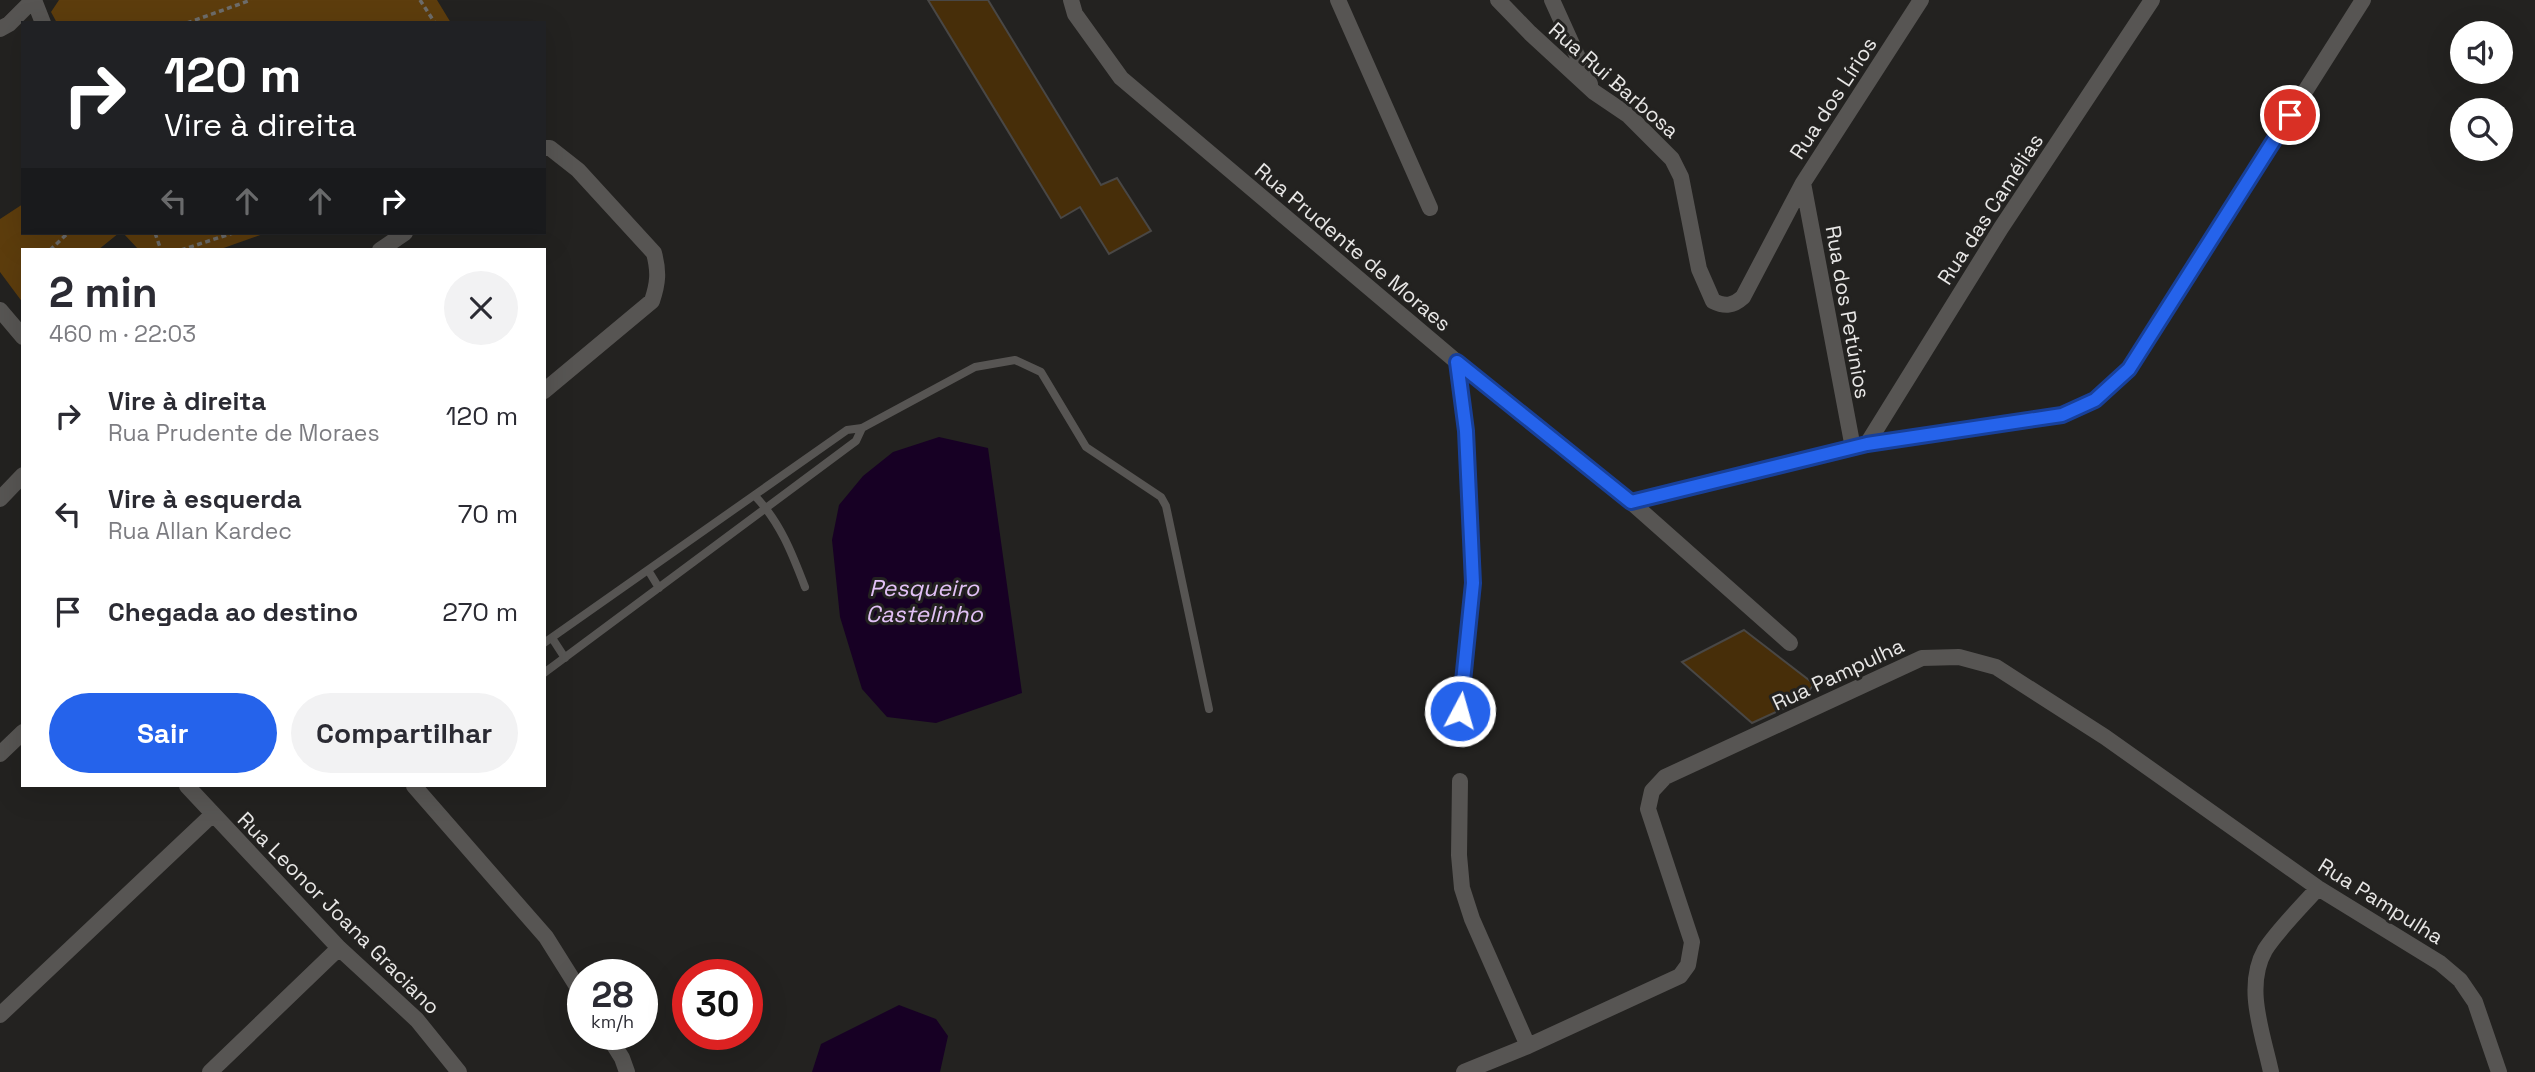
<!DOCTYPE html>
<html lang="pt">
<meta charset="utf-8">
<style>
:root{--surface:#fff;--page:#f2f2f3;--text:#2b2b33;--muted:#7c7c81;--accent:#2563eb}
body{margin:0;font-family:"Space Grotesk",sans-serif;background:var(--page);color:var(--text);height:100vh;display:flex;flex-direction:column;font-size:26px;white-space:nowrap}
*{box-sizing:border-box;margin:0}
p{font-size:23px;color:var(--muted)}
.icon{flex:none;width:38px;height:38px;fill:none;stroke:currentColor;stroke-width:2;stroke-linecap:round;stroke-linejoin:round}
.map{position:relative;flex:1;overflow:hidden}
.panel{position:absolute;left:21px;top:248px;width:525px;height:539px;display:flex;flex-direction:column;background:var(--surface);border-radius:0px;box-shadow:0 7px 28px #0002}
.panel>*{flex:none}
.top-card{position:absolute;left:21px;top:21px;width:525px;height:214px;border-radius:0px;box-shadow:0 7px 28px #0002;background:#202124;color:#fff;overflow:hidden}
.tools{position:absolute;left:2450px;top:21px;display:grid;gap:14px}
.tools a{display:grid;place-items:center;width:63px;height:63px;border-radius:50%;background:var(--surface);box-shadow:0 7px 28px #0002;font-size:35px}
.speed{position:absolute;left:567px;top:959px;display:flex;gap:14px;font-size:35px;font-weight:700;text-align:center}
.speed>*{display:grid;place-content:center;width:91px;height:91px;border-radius:50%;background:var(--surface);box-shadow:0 7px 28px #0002;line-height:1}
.speed small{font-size:18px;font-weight:400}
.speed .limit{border:10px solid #d22;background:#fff;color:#111}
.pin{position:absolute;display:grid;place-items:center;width:60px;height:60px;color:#fff;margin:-30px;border:4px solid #fff;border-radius:50%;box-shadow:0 2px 7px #0007}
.me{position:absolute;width:77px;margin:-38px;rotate:6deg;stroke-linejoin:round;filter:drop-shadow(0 0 5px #0008)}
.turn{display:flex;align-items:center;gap:24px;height:147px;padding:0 28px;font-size:32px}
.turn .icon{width:91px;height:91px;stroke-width:2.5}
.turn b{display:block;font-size:49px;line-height:60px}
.lanes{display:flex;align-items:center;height:66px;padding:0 28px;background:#0003;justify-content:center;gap:35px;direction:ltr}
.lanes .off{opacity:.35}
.round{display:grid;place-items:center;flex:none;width:74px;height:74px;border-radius:37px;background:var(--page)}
.headline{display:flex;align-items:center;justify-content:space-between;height:119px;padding:0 28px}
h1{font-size:42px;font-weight:600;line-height:52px}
.action{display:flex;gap:14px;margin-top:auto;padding:14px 28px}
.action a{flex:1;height:80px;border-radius:42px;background:var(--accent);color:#fff;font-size:28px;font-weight:600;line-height:80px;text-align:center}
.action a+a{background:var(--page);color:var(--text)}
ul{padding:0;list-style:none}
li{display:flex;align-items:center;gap:21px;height:98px;padding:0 28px}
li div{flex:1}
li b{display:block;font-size:26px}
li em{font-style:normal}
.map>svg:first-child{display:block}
.green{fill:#5d3d0d}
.water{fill:#170024}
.building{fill:#472e09;stroke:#494745;stroke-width:2}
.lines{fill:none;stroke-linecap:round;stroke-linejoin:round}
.path{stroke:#6d6c6a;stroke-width:3.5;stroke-dasharray:5 3.5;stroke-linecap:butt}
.lane{stroke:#575553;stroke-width:8}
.street{stroke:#575553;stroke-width:16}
.route-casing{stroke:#184099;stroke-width:18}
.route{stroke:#2563eb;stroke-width:12}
.labels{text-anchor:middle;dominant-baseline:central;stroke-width:6;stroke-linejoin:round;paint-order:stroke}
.street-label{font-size:21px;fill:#e8e7e6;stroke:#232220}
.water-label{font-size:23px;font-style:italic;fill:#e2c1f6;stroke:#232220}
</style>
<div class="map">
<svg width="2535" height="1072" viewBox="0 0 2535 1072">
<rect width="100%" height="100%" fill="#232220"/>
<path class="green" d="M59 0H437L451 23H57L51 12Z
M23 204V233H119L98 250H23V303L0 272V219Z
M123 233H266L218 250H139Z"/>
<path class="water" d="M939 437 988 448 1022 693 936 723 887 717 862 689 840 617 832 540 839 505 863 476 893 452Z
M899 1005 936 1019 948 1036 940 1072H812L821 1044Z"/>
<path class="building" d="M928 0H988L1101 185 1117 178 1151 231 1109 254 1080 207 1061 218Z
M1744 630 1814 684 1802 700 1752 723 1682 662Z"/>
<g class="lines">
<path class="path" d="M420 0 435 23
M187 23 251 0
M155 233 161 250
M50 250 68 233
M181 250 233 233"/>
<path class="lane" d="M755 496C780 522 792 553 805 587
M648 570 659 588
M552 638 565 658
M544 643 847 430 862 428 975 367 1015 360 1041 372 1086 447 1161 497 1166 506 1209 709
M544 673 856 441 862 428"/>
<path class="street" d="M34 0 43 23
M1071 0 1075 14 1121 78 1457 362 1631 502 1790 643
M1338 0 1430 208
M1498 0 1530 33 1594 92 1628 115 1672 159 1681 177 1699 269 1713 301C1725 307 1733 306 1743 297L1803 183 1921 0
M1552 0 1590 84
M0 29 9 24 33 0
M544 148H550L578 170 654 253C659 272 658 283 652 301L544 391
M1803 183 1853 448
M380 250 405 233
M0 310 23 337
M1457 362 1466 431 1473 583 1460 711
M1867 444 2001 228 2152 0
M0 499 23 475
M1631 502 1867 444 2062 415 2095 400 2129 369 2363 0
M0 754 23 732
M1460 781 1459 855 1462 888 1472 919 1528 1046
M187 786 339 948 417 1020 459 1072
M414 786 546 937 583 996
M0 1015 213 814
M607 1034 622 1058 627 1072
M210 1072 339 948
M1464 1072 1528 1046 1680 976 1688 965 1692 942 1648 809 1652 791 1665 777 1922 658 1959 657 1996 667 2105 737 2318 888 2440 963 2460 980 2475 1002 2499 1072
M2271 1072C2263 1034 2244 987 2265 950 2276 932 2303 905 2318 888"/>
</g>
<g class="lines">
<g class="route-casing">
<path id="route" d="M1460 711 1473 583 1466 431 1457 362 1631 502 1867 444 2062 415 2095 400 2129 369 2290 115"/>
</g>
<use href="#route" class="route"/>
</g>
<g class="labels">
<g class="street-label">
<text transform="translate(1614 80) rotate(41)">Rua Rui Barbosa</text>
<text transform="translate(1833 98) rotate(-57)">Rua dos Lírios</text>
<text transform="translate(1990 209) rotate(-57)">Rua das Camélias</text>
<text transform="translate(1353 247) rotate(40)">Rua Prudente de Moraes</text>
<text transform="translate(1848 312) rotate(80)">Rua dos Petúnios</text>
<text transform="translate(1838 674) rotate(-25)">Rua Pampulha</text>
<text transform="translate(2381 901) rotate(32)">Rua Pampulha</text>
<text transform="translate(339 913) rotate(45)">Rua Leonor Joana Graciano</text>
</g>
<g class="water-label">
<text x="924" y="588">Pesqueiro<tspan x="924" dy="26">Castelinho</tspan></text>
</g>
</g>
</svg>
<div class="tools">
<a><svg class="icon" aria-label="sound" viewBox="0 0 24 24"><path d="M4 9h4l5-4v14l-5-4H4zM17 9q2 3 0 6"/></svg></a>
<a><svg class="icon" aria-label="search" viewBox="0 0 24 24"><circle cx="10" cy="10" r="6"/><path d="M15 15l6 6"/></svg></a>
</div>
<div class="speed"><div>28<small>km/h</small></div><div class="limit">30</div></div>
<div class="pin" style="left:2290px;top:115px;background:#d93025"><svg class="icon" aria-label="arrive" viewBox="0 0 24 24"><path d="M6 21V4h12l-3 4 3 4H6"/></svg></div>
<svg class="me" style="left:1460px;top:711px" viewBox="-20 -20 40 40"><circle r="17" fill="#2563eb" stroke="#fff" stroke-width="3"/><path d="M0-11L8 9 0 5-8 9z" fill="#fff"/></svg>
<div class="top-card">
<div class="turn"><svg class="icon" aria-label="right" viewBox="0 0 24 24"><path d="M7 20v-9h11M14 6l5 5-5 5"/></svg><div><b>120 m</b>Vire à direita</div></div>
<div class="lanes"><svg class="icon off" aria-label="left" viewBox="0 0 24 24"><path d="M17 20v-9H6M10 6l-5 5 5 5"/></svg><svg class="icon off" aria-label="ahead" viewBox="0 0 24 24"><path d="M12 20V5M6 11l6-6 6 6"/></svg><svg class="icon off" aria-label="ahead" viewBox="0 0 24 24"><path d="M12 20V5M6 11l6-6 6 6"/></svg><svg class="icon" aria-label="right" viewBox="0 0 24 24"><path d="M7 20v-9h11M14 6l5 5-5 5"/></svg></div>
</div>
<section class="panel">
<div class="headline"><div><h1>2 min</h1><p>460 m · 22:03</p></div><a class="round"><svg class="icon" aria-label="close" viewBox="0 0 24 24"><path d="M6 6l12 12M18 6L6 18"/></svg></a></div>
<ul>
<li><svg class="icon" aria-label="right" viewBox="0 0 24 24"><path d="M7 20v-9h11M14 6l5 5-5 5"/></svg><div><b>Vire à direita</b><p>Rua Prudente de Moraes</p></div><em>120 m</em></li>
<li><svg class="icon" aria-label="left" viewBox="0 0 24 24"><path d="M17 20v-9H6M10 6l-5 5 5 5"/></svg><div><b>Vire à esquerda</b><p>Rua Allan Kardec</p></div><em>70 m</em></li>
<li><svg class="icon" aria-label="arrive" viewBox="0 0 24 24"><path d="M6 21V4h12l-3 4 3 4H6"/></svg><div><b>Chegada ao destino</b></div><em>270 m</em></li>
</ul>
<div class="action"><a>Sair</a><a>Compartilhar</a></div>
</section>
</div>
